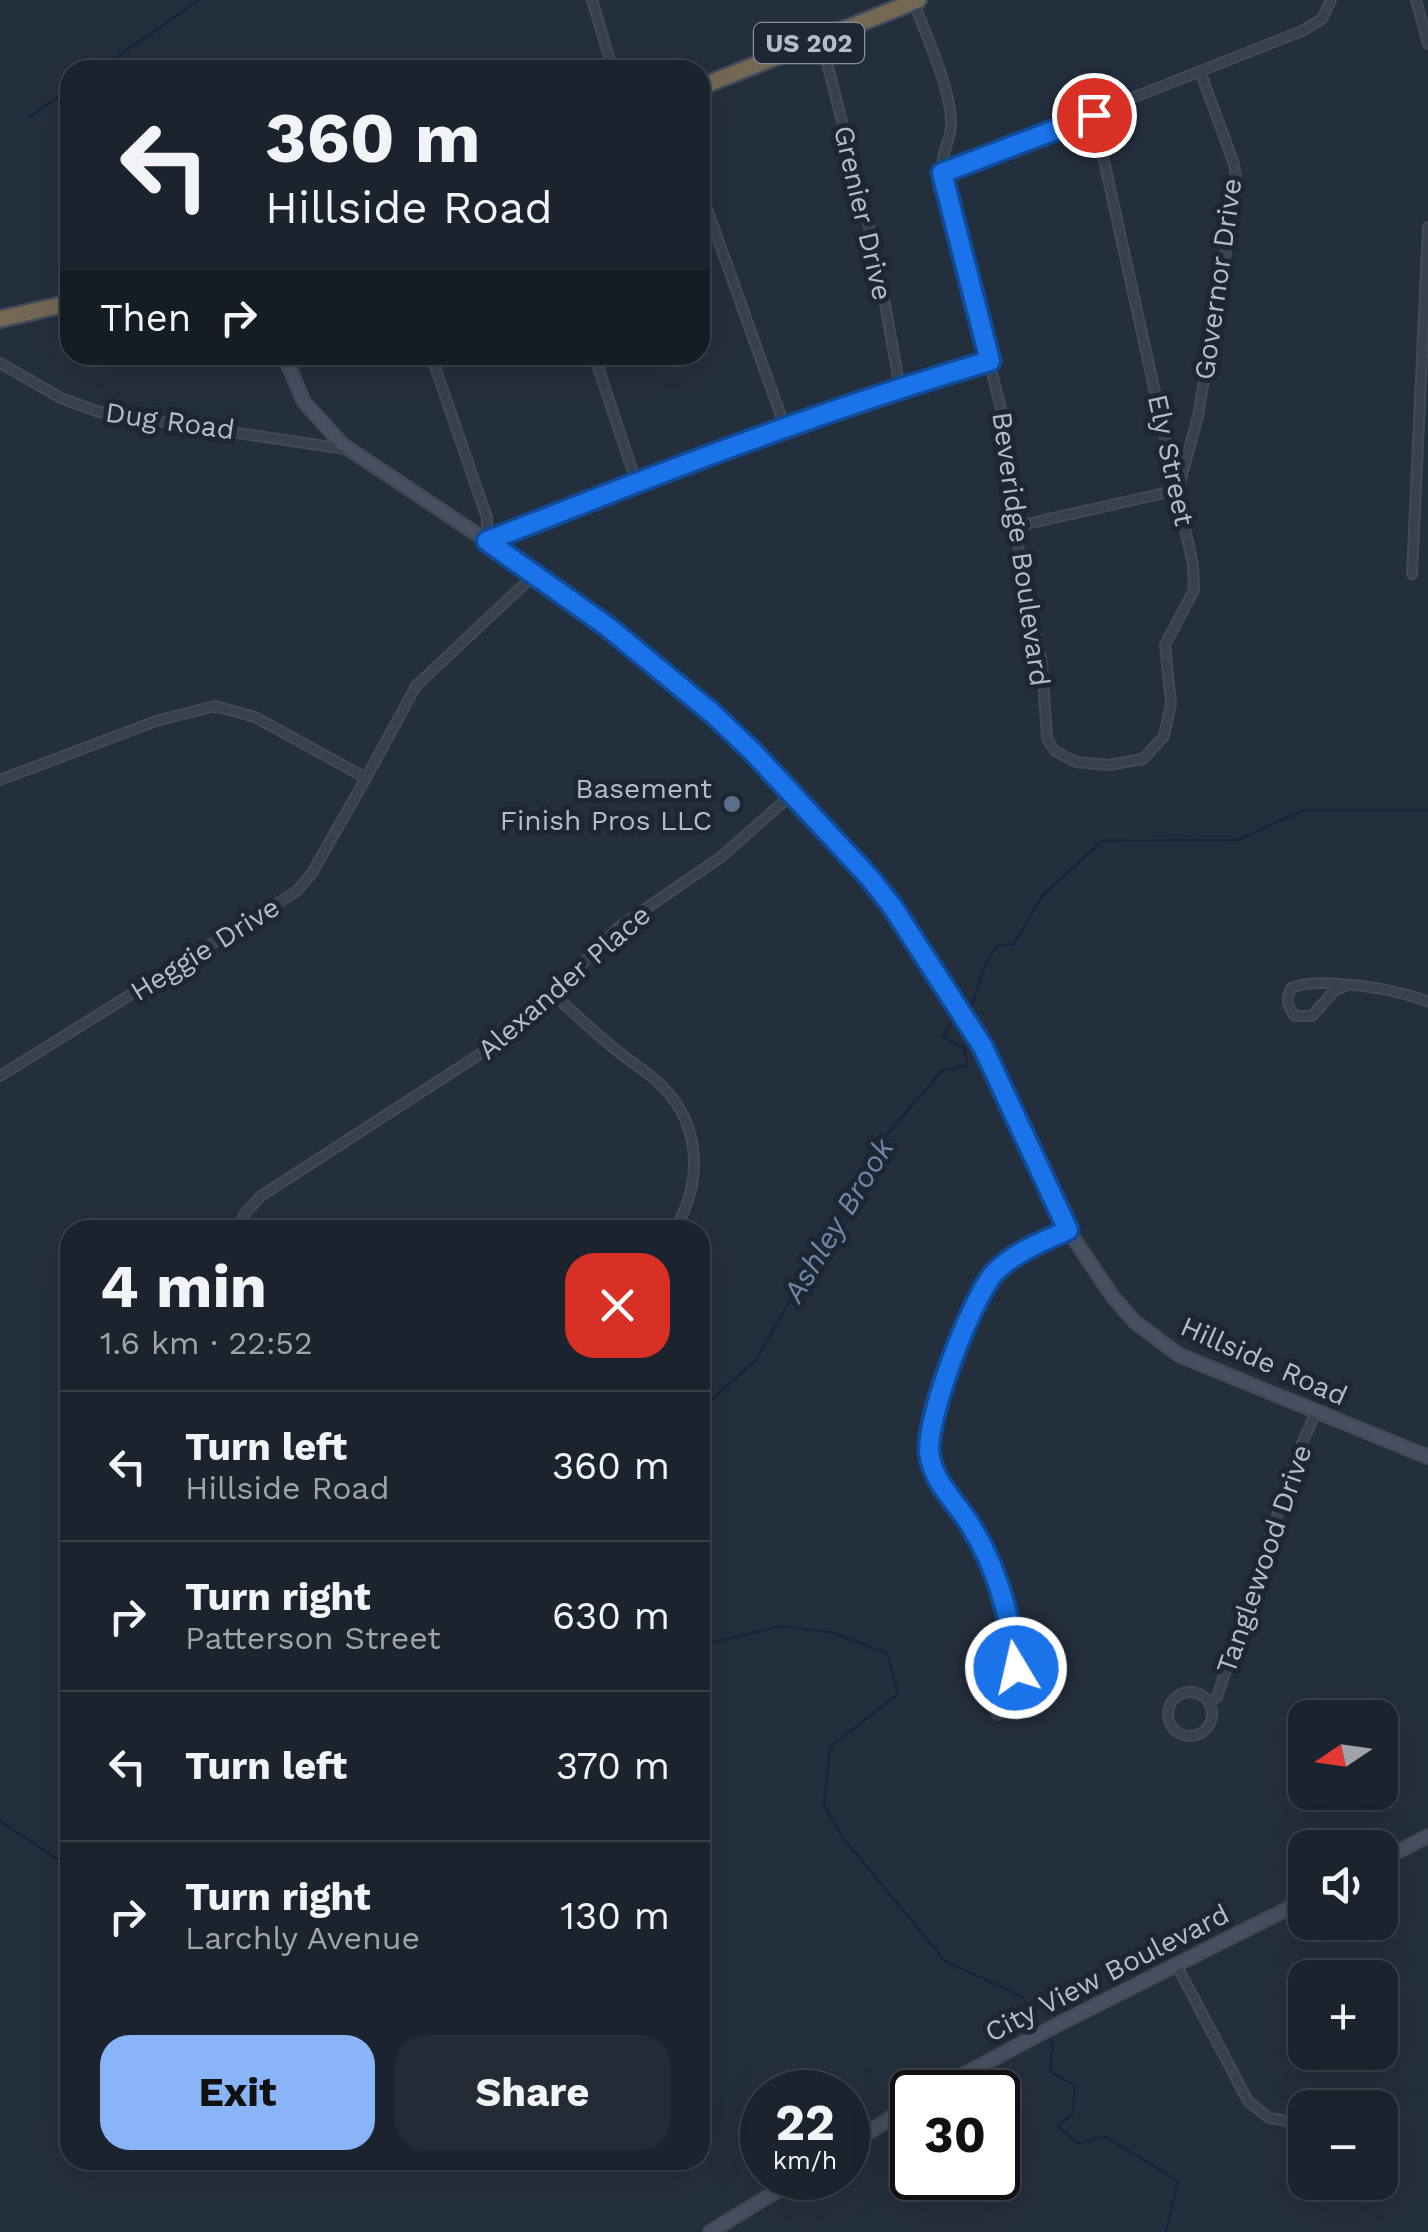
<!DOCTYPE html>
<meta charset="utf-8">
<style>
:root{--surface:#1b232e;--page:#242b36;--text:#f1f3f6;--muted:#a0a4aa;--line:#39404a;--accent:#8ab4f8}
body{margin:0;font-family:"Work Sans",sans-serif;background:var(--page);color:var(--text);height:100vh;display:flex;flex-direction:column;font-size:38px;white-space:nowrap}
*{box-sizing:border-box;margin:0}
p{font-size:32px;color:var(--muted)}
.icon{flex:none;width:55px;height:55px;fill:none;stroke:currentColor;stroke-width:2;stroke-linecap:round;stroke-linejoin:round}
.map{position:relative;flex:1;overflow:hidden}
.sheet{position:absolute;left:60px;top:1220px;width:650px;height:950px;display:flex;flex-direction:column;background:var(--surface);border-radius:30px;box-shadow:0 10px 40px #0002,0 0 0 2px var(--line)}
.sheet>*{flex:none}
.top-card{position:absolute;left:60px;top:60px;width:650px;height:305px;border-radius:30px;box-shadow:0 10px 40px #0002,0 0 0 2px var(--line);background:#1b232e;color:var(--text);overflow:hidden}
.needle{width:65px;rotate:257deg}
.buttons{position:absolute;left:1288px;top:1700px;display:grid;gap:20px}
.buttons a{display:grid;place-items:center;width:110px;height:110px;border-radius:20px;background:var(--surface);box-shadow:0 10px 40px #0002,0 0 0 2px var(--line);font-size:50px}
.speed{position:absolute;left:740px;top:2070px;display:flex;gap:20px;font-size:50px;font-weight:700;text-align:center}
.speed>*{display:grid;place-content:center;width:130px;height:130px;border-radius:50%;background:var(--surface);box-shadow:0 10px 40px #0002,0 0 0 2px var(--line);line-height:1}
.speed small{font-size:25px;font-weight:400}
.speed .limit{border:5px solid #111;border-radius:15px;background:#fff;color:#111}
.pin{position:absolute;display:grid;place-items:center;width:85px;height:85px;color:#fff;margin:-42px;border:5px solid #fff;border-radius:50%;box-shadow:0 2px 10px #0007}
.me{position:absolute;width:110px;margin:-55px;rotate:351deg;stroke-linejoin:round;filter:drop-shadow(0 0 8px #0008)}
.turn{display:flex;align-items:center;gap:35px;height:210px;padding:0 40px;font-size:45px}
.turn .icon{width:130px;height:130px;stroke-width:2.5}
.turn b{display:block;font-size:70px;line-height:85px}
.then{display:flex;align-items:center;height:95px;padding:0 40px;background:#0003;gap:20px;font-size:38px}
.round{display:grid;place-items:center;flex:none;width:105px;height:105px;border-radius:30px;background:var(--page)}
.summary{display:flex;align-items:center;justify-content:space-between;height:170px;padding:0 40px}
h1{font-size:60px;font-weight:700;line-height:75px}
.button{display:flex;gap:20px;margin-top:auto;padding:20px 40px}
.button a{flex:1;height:115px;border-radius:30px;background:var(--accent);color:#111;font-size:40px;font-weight:700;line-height:115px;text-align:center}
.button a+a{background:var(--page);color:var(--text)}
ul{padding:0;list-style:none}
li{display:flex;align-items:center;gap:30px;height:150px;padding:0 40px;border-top:2px solid var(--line)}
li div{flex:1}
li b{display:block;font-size:38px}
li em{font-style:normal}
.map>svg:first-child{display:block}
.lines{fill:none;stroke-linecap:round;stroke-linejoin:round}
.stream{stroke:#17263c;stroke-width:2.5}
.street-casing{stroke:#414a57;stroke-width:12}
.secondary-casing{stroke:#414a57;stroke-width:16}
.highway-casing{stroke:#434c59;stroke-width:20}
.street{stroke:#38414e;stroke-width:8}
.secondary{stroke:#465061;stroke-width:11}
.highway{stroke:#746855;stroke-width:15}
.route-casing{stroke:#114b97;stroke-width:25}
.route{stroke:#1a73e8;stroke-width:18}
.service-dot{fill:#5c6f8a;stroke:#1d2633;stroke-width:4}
.labels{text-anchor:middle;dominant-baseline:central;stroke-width:10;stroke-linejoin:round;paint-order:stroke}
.shield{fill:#1d2633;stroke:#878f9c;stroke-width:2.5}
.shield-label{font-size:25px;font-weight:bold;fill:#b4bcc9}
.street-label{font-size:28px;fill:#b4bcc9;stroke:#1d2633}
.poi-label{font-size:28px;fill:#b4bcc9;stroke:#1d2633;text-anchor:end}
.water-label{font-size:30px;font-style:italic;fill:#6d86a8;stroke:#1d2633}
</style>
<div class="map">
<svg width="1428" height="2232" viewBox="0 0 1428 2232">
<rect width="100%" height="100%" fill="#242f3e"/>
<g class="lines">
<path class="stream" d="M98 70 199 0
M29 117 70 89
M971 1008 984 967 997 945H1013L1043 895 1102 841 1237 840 1304 810H1428
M700 1449 710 1401 756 1360 882 1140 943 1070 968 1066 964 1048 943 1037 954 1019
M700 1645 783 1626 834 1633 888 1654 898 1694 830 1747 824 1805 843 1838 945 1961 1023 1997 1039 2028
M0 1821 60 1861 70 1895
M1048 2038 1053 2043 1050 2071 1075 2086 1073 2113 1058 2127 1079 2144 1104 2136 1178 2181 1166 2232"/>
<g class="street-casing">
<path id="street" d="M592 0 613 70
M1416 0 1428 44
M914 2C926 37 952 89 951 126 950 142 940 156 942 173L1001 409 1008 457V497L1042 664 1047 739 1055 751 1076 762 1108 765 1143 759 1164 736 1171 704 1165 645 1194 590 1193 565 1094 115
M821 39 877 259 900 388
M942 173 1302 31 1322 19 1331 0
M700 189 786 430
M431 355 487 518V541C652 475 819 411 990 361
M594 355 636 481
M0 363 61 398 99 412 345 449
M1013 527 1178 490 1198 416 1237 185 1234 164 1200 71
M1412 574 1428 227
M0 780 156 721 215 706 255 717 366 778 416 686 534 575
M1345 986 1334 991 1312 1016H1295C1287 1006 1286 1000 1291 988 1320 976 1398 989 1428 1002
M553 994C574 1013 594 1032 616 1050 632 1063 650 1073 664 1088 702 1128 702 1185 674 1230
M0 1076 297 891 312 873 366 778
M236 1230 246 1212 261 1196 511 1034 619 927 721 857 791 795
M1168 1714a22 22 0 1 1 44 0a22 22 0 1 1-44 0Z
M1209 1702 1217 1697 1297 1455 1316 1412
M997 1715C1003 1708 1011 1700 1014 1690 1028 1645 993 1560 969 1523 954 1500 936 1484 930 1457 922 1425 972 1297 996 1272 1015 1251 1043 1241 1068 1230
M1177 1966 1248 2101 1269 2118 1305 2124"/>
</g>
<g class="secondary-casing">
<path id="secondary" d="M284 355 304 402 343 445 487 541 647 657 752 751 840 843 892 906 973 1031 1068 1230 1113 1297 1135 1322 1179 1355 1428 1457
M1380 1861 1428 1836
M931 2092 1051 2028 1305 1900
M848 2146 912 2104
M710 2232 798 2178"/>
</g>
<g class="highway-casing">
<path id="highway" d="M700 87 918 0
M0 319 70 303"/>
</g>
<use href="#street" class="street"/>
<use href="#secondary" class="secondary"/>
<use href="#highway" class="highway"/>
</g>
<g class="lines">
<g class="route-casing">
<path id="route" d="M1016 1668C1011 1618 997 1567 969 1523 955 1501 936 1485 930 1458 922 1426 972 1297 995 1272 1015 1252 1043 1241 1068 1230L983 1047 892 906 869 877 752 751 712 713 608 627 487 541C652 476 819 411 990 361L942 173 1094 115"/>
</g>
<use href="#route" class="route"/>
</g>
<circle class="service-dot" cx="732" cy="804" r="10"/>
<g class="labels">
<rect class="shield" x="754" y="23" width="110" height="40" rx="8"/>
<g class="shield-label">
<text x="809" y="43">US 202</text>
</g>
<g class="street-label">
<text transform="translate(863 213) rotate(77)">Grenier Drive</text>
<text transform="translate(1218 279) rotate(-82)">Governor Drive</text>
<text transform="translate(170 421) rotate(8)">Dug Road</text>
<text transform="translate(1171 460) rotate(78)">Ely Street</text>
<text transform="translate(1021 549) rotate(82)">Beveridge Boulevard</text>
<text transform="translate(205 949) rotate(-32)">Heggie Drive</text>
<text transform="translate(564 982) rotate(-41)">Alexander Place</text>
<text transform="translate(1264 1361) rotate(24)">Hillside Road</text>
<text transform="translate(1264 1559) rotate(-71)">Tanglewood Drive</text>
<text transform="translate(1107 1973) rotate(-27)">City View Boulevard</text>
</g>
<g class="poi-label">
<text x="712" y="788">Basement<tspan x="712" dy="32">Finish Pros LLC</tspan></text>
</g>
<g class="water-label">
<text transform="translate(838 1220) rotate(-59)">Ashley Brook</text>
</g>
</g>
</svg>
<div class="buttons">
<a><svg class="needle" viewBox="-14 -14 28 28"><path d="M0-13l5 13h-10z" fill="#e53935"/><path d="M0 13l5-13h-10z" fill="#a0a4aa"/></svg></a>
<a><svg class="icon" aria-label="sound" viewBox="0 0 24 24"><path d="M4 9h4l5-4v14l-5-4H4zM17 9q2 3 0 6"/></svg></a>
<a>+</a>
<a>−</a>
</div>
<div class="speed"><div>22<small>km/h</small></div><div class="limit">30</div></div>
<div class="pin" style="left:1094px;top:115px;background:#d93025"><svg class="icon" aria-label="arrive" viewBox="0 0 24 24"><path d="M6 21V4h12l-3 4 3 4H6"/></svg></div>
<svg class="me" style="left:1016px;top:1668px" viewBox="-20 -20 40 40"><circle r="17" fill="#1a73e8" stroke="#fff" stroke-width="3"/><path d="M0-11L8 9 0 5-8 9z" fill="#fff"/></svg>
<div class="top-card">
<div class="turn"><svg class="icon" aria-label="left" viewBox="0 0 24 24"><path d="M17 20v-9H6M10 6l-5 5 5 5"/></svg><div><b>360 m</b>Hillside Road</div></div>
<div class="then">Then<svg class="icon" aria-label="right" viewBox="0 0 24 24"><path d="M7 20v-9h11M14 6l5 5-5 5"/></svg></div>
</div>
<section class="sheet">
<div class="summary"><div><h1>4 min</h1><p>1.6 km · 22:52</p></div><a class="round" style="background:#d93025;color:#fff"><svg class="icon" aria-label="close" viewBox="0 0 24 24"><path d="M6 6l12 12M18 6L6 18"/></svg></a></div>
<ul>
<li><svg class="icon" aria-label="left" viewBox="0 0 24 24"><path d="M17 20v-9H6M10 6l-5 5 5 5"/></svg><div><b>Turn left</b><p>Hillside Road</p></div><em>360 m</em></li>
<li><svg class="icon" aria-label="right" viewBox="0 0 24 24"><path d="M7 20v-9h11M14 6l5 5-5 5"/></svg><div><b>Turn right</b><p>Patterson Street</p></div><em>630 m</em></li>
<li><svg class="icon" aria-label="left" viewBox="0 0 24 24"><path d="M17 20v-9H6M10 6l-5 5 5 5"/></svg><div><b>Turn left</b></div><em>370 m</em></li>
<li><svg class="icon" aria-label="right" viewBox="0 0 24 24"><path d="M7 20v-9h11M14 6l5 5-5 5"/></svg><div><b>Turn right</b><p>Larchly Avenue</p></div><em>130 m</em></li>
</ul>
<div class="button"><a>Exit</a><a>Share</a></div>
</section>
</div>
